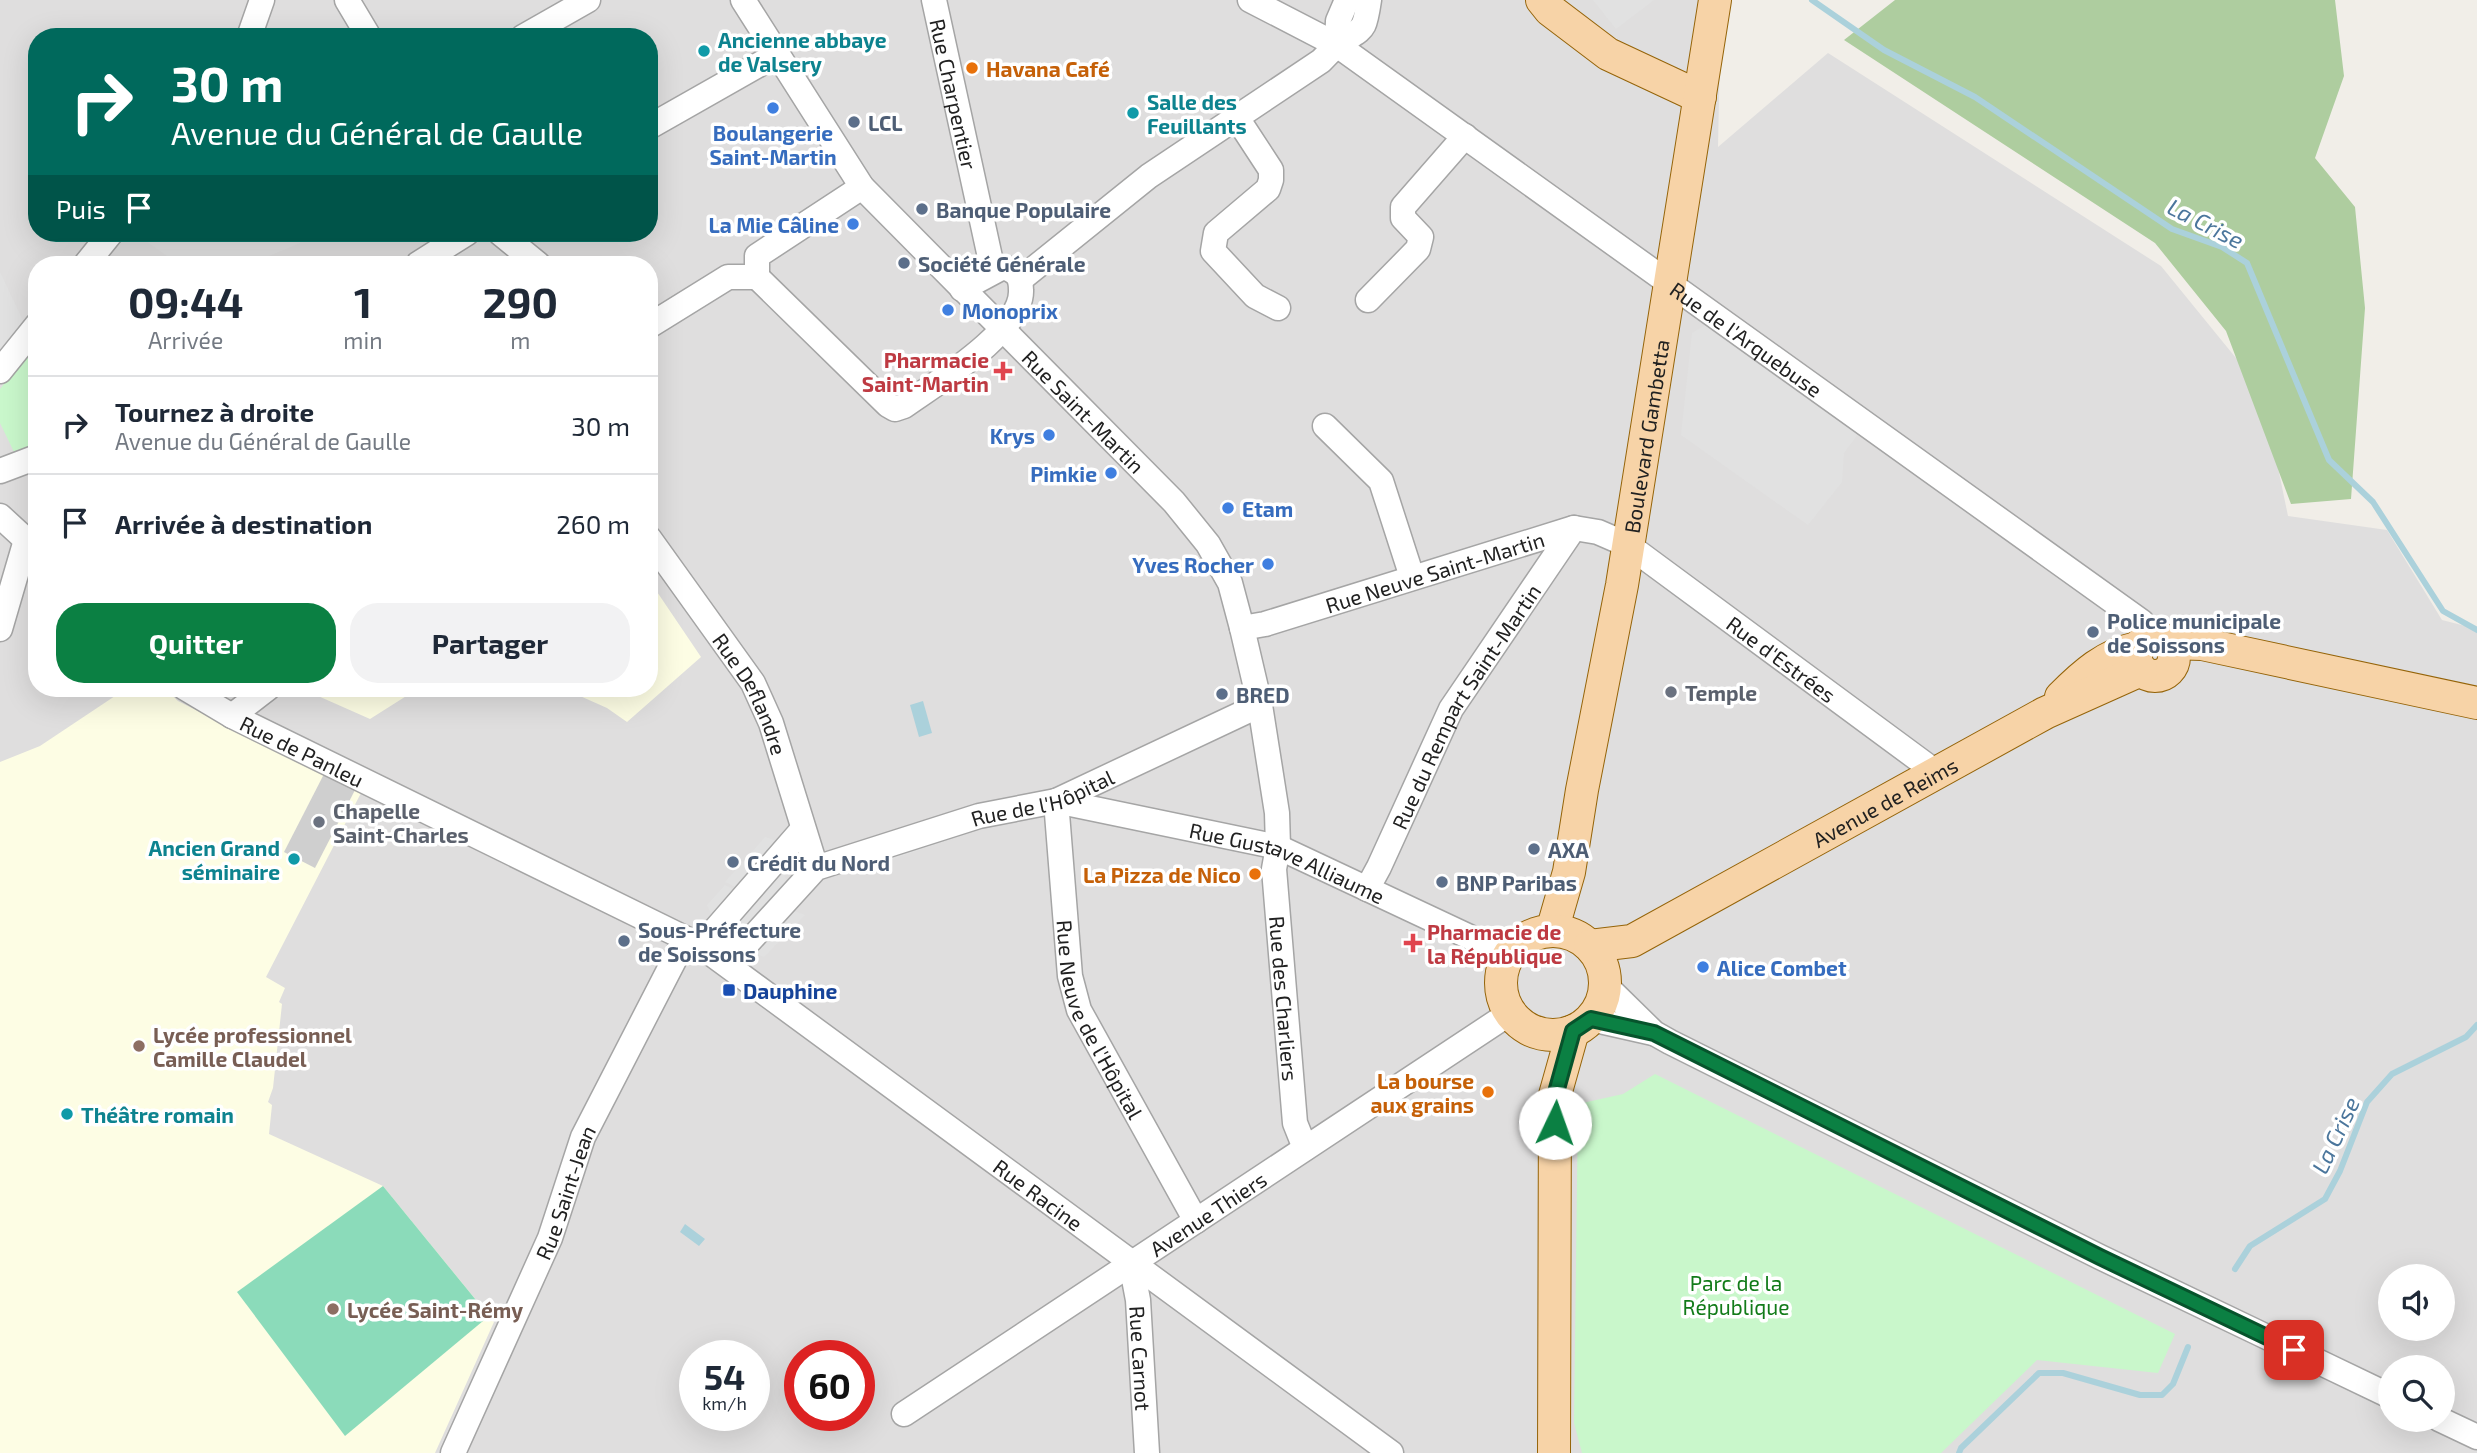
<!DOCTYPE html>
<html lang="fr">
<meta charset="utf-8">
<style>
:root{--surface:#fff;--page:#f2f2f3;--text:#1f2937;--muted:#747a83;--line:#e0e1e3;--accent:#0b8043}
body{margin:0;font-family:"Exo 2",sans-serif;background:var(--page);color:var(--text);height:100vh;display:flex;flex-direction:column;font-size:26px;white-space:nowrap}
*{box-sizing:border-box;margin:0}
p{font-size:23px;color:var(--muted)}
.icon{flex:none;width:38px;height:38px;fill:none;stroke:currentColor;stroke-width:2;stroke-linecap:round;stroke-linejoin:round}
.map{position:relative;flex:1;overflow:hidden}
.sheet{position:absolute;left:28px;top:256px;width:630px;height:441px;display:flex;flex-direction:column;background:var(--surface);border-radius:28px;box-shadow:0 7px 28px #0002}
.sheet>*{flex:none}
.banner{position:absolute;left:28px;top:28px;width:630px;height:214px;border-radius:28px;box-shadow:0 7px 28px #0002;background:#00695c;color:#fff;overflow:hidden}
.controls{position:absolute;left:2378px;top:1264px;display:grid;gap:14px}
.controls a{display:grid;place-items:center;width:77px;height:77px;border-radius:50%;background:var(--surface);box-shadow:0 7px 28px #0002;font-size:35px}
.speed{position:absolute;left:679px;top:1340px;display:flex;gap:14px;font-size:35px;font-weight:700;text-align:center}
.speed>*{display:grid;place-content:center;width:91px;height:91px;border-radius:50%;background:var(--surface);box-shadow:0 7px 28px #0002;line-height:1}
.speed small{font-size:18px;font-weight:400}
.speed .limit{border:10px solid #d22;background:#fff;color:#111}
.pin{position:absolute;display:grid;place-items:center;width:60px;height:60px;color:#fff;margin:-30px;border-radius:14px;box-shadow:0 4px 10px #0006}
.me{position:absolute;width:77px;margin:-38px;rotate:3deg;stroke-linejoin:round;filter:drop-shadow(0 0 5px #0008)}
.turn{display:flex;align-items:center;gap:24px;height:147px;padding:0 28px;font-size:32px}
.turn .icon{width:91px;height:91px;stroke-width:2.5}
.turn b{display:block;font-size:49px;line-height:60px}
.then{display:flex;align-items:center;height:66px;padding:0 28px;background:#0003;gap:14px;font-size:26px}
.eta{display:flex;justify-content:space-evenly;align-items:center;height:119px;text-align:center}
.eta b{font-size:42px;font-weight:700;line-height:49px}
.primary-button{display:flex;gap:14px;margin-top:auto;padding:14px 28px}
.primary-button a{flex:1;height:80px;border-radius:28px;background:var(--accent);color:#fff;font-size:28px;font-weight:700;line-height:80px;text-align:center}
.primary-button a+a{background:var(--page);color:var(--text)}
ul{padding:0;list-style:none}
li{display:flex;align-items:center;gap:21px;height:98px;padding:0 28px;border-top:2px solid var(--line)}
li div{flex:1}
li b{display:block;font-size:26px}
li em{font-style:normal}
.map>svg:first-child{display:block}
.residential{fill:#dfdede;fill-rule:evenodd}
.education{fill:#fdfde4}
.religious{fill:#cfcfcf}
.forest{fill:#aecd9f}
.park{fill:#c9f7cb}
.pitch{fill:#8bdbba}
.parking{fill:#e1e1e1}
.water{fill:#abd1db}
.lines{fill:none;stroke-linecap:round;stroke-linejoin:round}
.stream{stroke:#abd1db;stroke-width:6}
.minor-casing{stroke:#a5a5a5;stroke-width:27}
.major-casing{stroke:#956409;stroke-width:34}
.minor{stroke:#fff;stroke-width:24}
.major{stroke:#f7d3a7;stroke-width:32}
.route-casing{stroke:#07532c;stroke-width:18}
.route{stroke:#0b8043;stroke-width:12}
.culture-dot{fill:#0f9aa8;stroke:#fff;stroke-width:2.5}
.food-dot{fill:#e8710a;stroke:#fff;stroke-width:2.5}
.shop-dot{fill:#3f7fe0;stroke:#fff;stroke-width:2.5}
.service-dot{fill:#5c6f8a;stroke:#fff;stroke-width:2.5}
.health-dot{fill:#e0444e;stroke:#fff;stroke-width:2.5}
.worship-dot{fill:#6b7280;stroke:#fff;stroke-width:2.5}
.transit-dot{fill:#1a4fb4;stroke:#fff;stroke-width:2.5}
.education-dot{fill:#8d6e63;stroke:#fff;stroke-width:2.5}
.labels{text-anchor:middle;dominant-baseline:central;stroke-width:7;stroke-linejoin:round;paint-order:stroke}
.culture-label{font-size:21px;font-weight:bold;fill:#0d838f;stroke:#fff;text-anchor:start}
.food-label{font-size:21px;font-weight:bold;fill:#c56008;stroke:#fff;text-anchor:end}
.street-label{font-size:21px;fill:#212121;stroke:#fff}
.service-label{font-size:21px;font-weight:bold;fill:#4e5e75;stroke:#fff;text-anchor:start}
.shop-label{font-size:21px;font-weight:bold;fill:#366cbe;stroke:#fff;text-anchor:end}
.health-label{font-size:21px;font-weight:bold;fill:#be3a42;stroke:#fff;text-anchor:end}
.worship-label{font-size:21px;font-weight:bold;fill:#5b616d;stroke:#fff;text-anchor:start}
.transit-label{font-size:21px;font-weight:bold;fill:#164399;stroke:#fff;text-anchor:start}
.education-label{font-size:21px;font-weight:bold;fill:#785e54;stroke:#fff;text-anchor:start}
.park-label{font-size:21px;fill:#127b19;stroke:#fff}
.water-label{font-size:23px;font-style:italic;fill:#4b769c;stroke:#fff}
</style>
<div class="map">
<svg width="2477" height="1453" viewBox="0 0 2477 1453">
<rect width="100%" height="100%" fill="#f1eee8"/>
<path class="residential" d="M0 0H1721L1718 147 1828 53 2161 266 2262 390 2288 516 2387 530 2442 620 2477 629V1453H0ZM37 37H649V233H37ZM37 264H649V688H37ZM2390 1276H2443V1328H2390ZM695 1356H754V1416H695ZM800 1356H859V1416H800ZM2390 1367H2443V1419H2390Z"/>
<path class="education" d="M649 580 701 657 627 722 607 708 562 688H649Z
M127 688H164L178 701 361 793 266 977 285 988 279 1002 282 1004 273 1088 268 1102 272 1105 269 1134 383 1186 494 1322 435 1453H0V762L40 746Z
M300 688H419L370 719Z"/>
<path class="religious" d="M324 774 355 790 315 868 284 852Z"/>
<path class="forest" d="M1895 0H2335L2344 76 2315 158 2355 207 2365 308 2351 499 2291 504 2226 331 2155 243 1844 40Z"/>
<path class="park" d="M37 341V446L15 454 0 423V389Z
M1655 1074 2175 1334 2158 1373 2037 1360 1941 1453H1582L1574 1423 1578 1104 1623 1094Z"/>
<path class="pitch" d="M383 1186 489 1316 345 1436 237 1292Z"/>
<path class="parking" d="M1593 0H1654L1616 29Z
M135 233H313L300 243 250 264H178Z
M480 233H486L525 264H434L432 262Z
M0 272 25 325 0 356Z
M1706 325 1858 434 1844 453 1842 482 1808 525 1681 435 1692 333Z
M986 820 988 827 875 865 873 859Z
M765 837 780 842 738 888 725 882Z
M781 867 788 884 735 942 729 924Z
M725 885 737 891 712 916 707 905Z
M791 910 805 915 764 957 752 952Z
M518 1280 445 1453H437Z"/>
<path class="water" d="M923 701 932 733 919 737 910 705Z
M685 1224 705 1239 699 1246 680 1232Z"/>
<g class="lines">
<path class="stream" d="M1812 0 1884 50 1975 97 2172 229 2222 247 2247 263 2329 460 2373 502 2443 611 2477 630
M2235 1269 2250 1246 2325 1199 2340 1171 2367 1102 2392 1074 2466 1037 2477 1025
M1959 1453 1961 1448 2039 1373H2063L2140 1395H2162L2173 1384 2188 1347"/>
<g class="minor-casing">
<g id="minor">
<path d="M347 0 369 37"/>
<path id="s1" d="M743 0 862 187 1174 502 1208 544 1230 583 1242 628 1260 705 1277 813 1278 847 1274 869 1295 1123 1305 1148"/>
<path id="s2" d="M934 0 993 271"/>
<path id="s3" d="M1250 0 1337 45 2142 622 2150 638"/>
<path d="M249 37 262 0"/>
<path d="M523 37 588 0"/>
<path d="M1337 45 1338 21 1347 0"/>
<path d="M1237 118 1271 170V180L1268 189 1216 233 1213 251 1255 296 1278 308"/>
<path d="M649 127 776 55"/>
<path d="M500 233 538 264"/>
<path d="M86 264 111 233"/>
<path d="M418 264 467 233"/>
<path d="M757 277 888 405 895 409 904 406C936 383 1023 331 1021 290 1021 276 1016 271 1003 267L962 289"/>
<path d="M757 277V256L862 187"/>
<path d="M1021 279 1149 176 1321 61C1327 55 1332 49 1338 45 1364 26 1364 34 1369 0"/>
<path d="M1368 300 1418 249 1421 237 1403 218V207L1465 136"/>
<path d="M649 326 728 277H757"/>
<path d="M0 371 37 325"/>
<path d="M1325 426 1381 481 1412 577"/>
<path d="M0 471 37 457"/>
<path d="M0 516 37 550"/>
<path id="s4" d="M649 538 753 683 771 723 816 868"/>
<path id="s5" d="M1242 628 1265 624 1574 528 1598 532 1628 545 1937 773"/>
<path d="M0 629 26 540"/>
<path id="s6" d="M185 688 232 716 701 946 1391 1453"/>
<path d="M232 716 268 688"/>
<path id="s7" d="M1056 801 1278 847 1508 955"/>
<path id="s8" d="M1056 801 1070 976 1079 1010 1196 1221"/>
<path id="s9" d="M1367 889 1379 867 1451 709 1574 528"/>
<path id="s10" d="M701 946 724 950 743 948 816 868 979 816 1056 801 1260 705"/>
<path d="M701 946 803 829"/>
<path d="M1605 985 1654 1033 1670 1042 2100 1257 2390 1396"/>
<path d="M1591 1019 1653 1033"/>
<path id="s11" d="M1131 1263 1138 1300 1147 1453"/>
<path id="s12" d="M904 1414 1510 1013"/>
<path d="M2439 1419 2477 1437"/>
<path id="s13" d="M453 1453 550 1238 583 1137 685 939"/>
</g>
</g>
<g class="major-casing">
<g id="major">
<path d="M1542 0 1550 10 1608 54 1700 97"/>
<circle cx="2155" cy="657" r="19"/>
<path d="M2168 643 2202 644 2477 703"/>
<path d="M2061 697C2084 674 2105 655 2137 648"/>
<path id="s14" d="M1552 931 1569 872 1582 790 1622 585 1715 0"/>
<circle cx="1553" cy="983" r="52"/>
<path id="s15" d="M1590 946 1632 941 2045 713 2141 670"/>
<path d="M1554 1453 1555 1095 1573 1031"/>
</g>
</g>
<use href="#minor" class="minor"/>
<use href="#major" class="major"/>
</g>
<g class="lines">
<g class="route-casing">
<path id="route" d="M1555 1123V1096L1573 1031 1591 1019 1654 1033 2100 1257 2294 1350"/>
</g>
<use href="#route" class="route"/>
</g>
<g class="culture-dot">
<circle cx="704" cy="51" r="7"/>
<circle cx="1133" cy="113" r="7"/>
<circle cx="294" cy="859" r="7"/>
<circle cx="67" cy="1114" r="7"/>
</g>
<g class="food-dot">
<circle cx="972" cy="68" r="7"/>
<circle cx="1255" cy="874" r="7"/>
<circle cx="1488" cy="1092" r="7"/>
</g>
<g class="shop-dot">
<circle cx="773" cy="108" r="7"/>
<circle cx="853" cy="224" r="7"/>
<circle cx="948" cy="310" r="7"/>
<circle cx="1049" cy="435" r="7"/>
<circle cx="1111" cy="473" r="7"/>
<circle cx="1228" cy="508" r="7"/>
<circle cx="1268" cy="564" r="7"/>
<circle cx="1703" cy="967" r="7"/>
</g>
<g class="service-dot">
<circle cx="854" cy="122" r="7"/>
<circle cx="922" cy="209" r="7"/>
<circle cx="904" cy="263" r="7"/>
<circle cx="2093" cy="632" r="7"/>
<circle cx="1222" cy="694" r="7"/>
<circle cx="1534" cy="849" r="7"/>
<circle cx="733" cy="862" r="7"/>
<circle cx="1442" cy="882" r="7"/>
<circle cx="624" cy="941" r="7"/>
</g>
<g class="health-dot">
<path d="M999.5 360.5h7v7h7v7h-7v7h-7v-7h-7v-7h7z"/>
<path d="M1409.5 932.5h7v7h7v7h-7v7h-7v-7h-7v-7h7z"/>
</g>
<g class="worship-dot">
<circle cx="1671" cy="692" r="7"/>
<circle cx="319" cy="822" r="7"/>
</g>
<rect class="transit-dot" x="722" y="983" width="14" height="14" rx="3.5"/>
<g class="education-dot">
<circle cx="139" cy="1046" r="7"/>
<circle cx="333" cy="1309" r="7"/>
</g>
<g class="labels">
<g class="culture-label">
<text x="718" y="39">Ancienne abbaye<tspan x="718" dy="24">de Valsery</tspan></text>
<text x="1147" y="101">Salle des<tspan x="1147" dy="24">Feuillants</tspan></text>
<text x="280" y="847" text-anchor="end">Ancien Grand<tspan x="280" dy="24">séminaire</tspan></text>
<text x="81" y="1114">Théâtre romain</text>
</g>
<g class="food-label">
<text x="986" y="68" text-anchor="start">Havana Café</text>
<text x="1241" y="874">La Pizza de Nico</text>
<text x="1474" y="1080">La bourse<tspan x="1474" dy="24">aux grains</tspan></text>
</g>
<g class="street-label">
<text stroke="none"><textPath href="#s2" startOffset="96">Rue Charpentier</textPath></text>
<text stroke="none"><textPath href="#s3" startOffset="602">Rue de l'Arquebuse</textPath></text>
<text stroke="none"><textPath href="#s1" startOffset="537">Rue Saint-Martin</textPath></text>
<text stroke="none"><textPath href="#s14" startOffset="504">Boulevard Gambetta</textPath></text>
<text stroke="none"><textPath href="#s5" startOffset="201">Rue Neuve Saint-Martin</textPath></text>
<text stroke="none"><textPath href="#s5" startOffset="595">Rue d'Estrées</textPath></text>
<text stroke="none"><textPath href="#s4" startOffset="187">Rue Deflandre</textPath></text>
<text stroke="none"><textPath href="#s9" startOffset="208">Rue du Rempart Saint-Martin</textPath></text>
<text stroke="none"><textPath href="#s6" startOffset="133">Rue de Panleu</textPath></text>
<text stroke="none"><textPath href="#s10" startOffset="388">Rue de l'Hôpital</textPath></text>
<text stroke="none"><textPath href="#s15" startOffset="331">Avenue de Reims</textPath></text>
<text stroke="none"><textPath href="#s7" startOffset="240">Rue Gustave Alliaume</textPath></text>
<text stroke="none"><textPath href="#s1" startOffset="1185">Rue des Charliers</textPath></text>
<text stroke="none"><textPath href="#s8" startOffset="226">Rue Neuve de l'Hôpital</textPath></text>
<text stroke="none"><textPath href="#s13" startOffset="284">Rue Saint-Jean</textPath></text>
<text stroke="none"><textPath href="#s6" startOffset="996">Rue Racine</textPath></text>
<text stroke="none"><textPath href="#s12" startOffset="364">Avenue Thiers</textPath></text>
<text stroke="none"><textPath href="#s11" startOffset="96">Rue Carnot</textPath></text>
</g>
<g class="service-label">
<text x="868" y="122">LCL</text>
<text x="936" y="209">Banque Populaire</text>
<text x="918" y="263">Société Générale</text>
<text x="2107" y="620">Police municipale<tspan x="2107" dy="24">de Soissons</tspan></text>
<text x="1236" y="694">BRED</text>
<text x="1548" y="849">AXA</text>
<text x="747" y="862">Crédit du Nord</text>
<text x="1456" y="882">BNP Paribas</text>
<text x="638" y="929">Sous-Préfecture<tspan x="638" dy="24">de Soissons</tspan></text>
</g>
<g class="shop-label">
<text x="773" y="132" text-anchor="middle">Boulangerie<tspan x="773" dy="24">Saint-Martin</tspan></text>
<text x="839" y="224">La Mie Câline</text>
<text x="962" y="310" text-anchor="start">Monoprix</text>
<text x="1035" y="435">Krys</text>
<text x="1097" y="473">Pimkie</text>
<text x="1242" y="508" text-anchor="start">Etam</text>
<text x="1254" y="564">Yves Rocher</text>
<text x="1717" y="967" text-anchor="start">Alice Combet</text>
</g>
<g class="health-label">
<text x="989" y="359">Pharmacie<tspan x="989" dy="24">Saint-Martin</tspan></text>
<text x="1427" y="931" text-anchor="start">Pharmacie de<tspan x="1427" dy="24">la République</tspan></text>
</g>
<g class="worship-label">
<text x="1685" y="692">Temple</text>
<text x="333" y="810">Chapelle<tspan x="333" dy="24">Saint-Charles</tspan></text>
</g>
<g class="transit-label">
<text x="743" y="990">Dauphine</text>
</g>
<g class="education-label">
<text x="153" y="1034">Lycée professionnel<tspan x="153" dy="24">Camille Claudel</tspan></text>
<text x="347" y="1309">Lycée Saint-Rémy</text>
</g>
<g class="park-label">
<text x="1736" y="1282">Parc de la<tspan x="1736" dy="24">République</tspan></text>
</g>
<g class="water-label">
<text transform="translate(2206 223) rotate(27)">La Crise</text>
<text transform="translate(2335 1135) rotate(-65)">La Crise</text>
</g>
</g>
</svg>
<div class="controls">
<a><svg class="icon" aria-label="sound" viewBox="0 0 24 24"><path d="M4 9h4l5-4v14l-5-4H4zM17 9q2 3 0 6"/></svg></a>
<a><svg class="icon" aria-label="search" viewBox="0 0 24 24"><circle cx="10" cy="10" r="6"/><path d="M15 15l6 6"/></svg></a>
</div>
<div class="speed"><div>54<small>km/h</small></div><div class="limit">60</div></div>
<div class="pin" style="left:2294px;top:1350px;background:#d93025"><svg class="icon" aria-label="arrive" viewBox="0 0 24 24"><path d="M6 21V4h12l-3 4 3 4H6"/></svg></div>
<svg class="me" style="left:1555px;top:1123px" viewBox="-20 -20 40 40"><circle r="19" fill="#fff"/><path d="M0-13L10 11 0 6-10 11z" fill="#0b8043"/></svg>
<div class="banner">
<div class="turn"><svg class="icon" aria-label="right" viewBox="0 0 24 24"><path d="M7 20v-9h11M14 6l5 5-5 5"/></svg><div><b>30 m</b>Avenue du Général de Gaulle</div></div>
<div class="then">Puis<svg class="icon" aria-label="arrive" viewBox="0 0 24 24"><path d="M6 21V4h12l-3 4 3 4H6"/></svg></div>
</div>
<section class="sheet">
<div class="eta">
<div><b>09:44</b><p>Arrivée</p></div>
<div><b>1</b><p>min</p></div>
<div><b>290</b><p>m</p></div>
</div>
<ul>
<li><svg class="icon" aria-label="right" viewBox="0 0 24 24"><path d="M7 20v-9h11M14 6l5 5-5 5"/></svg><div><b>Tournez à droite</b><p>Avenue du Général de Gaulle</p></div><em>30 m</em></li>
<li><svg class="icon" aria-label="arrive" viewBox="0 0 24 24"><path d="M6 21V4h12l-3 4 3 4H6"/></svg><div><b>Arrivée à destination</b></div><em>260 m</em></li>
</ul>
<div class="primary-button"><a>Quitter</a><a>Partager</a></div>
</section>
</div>
